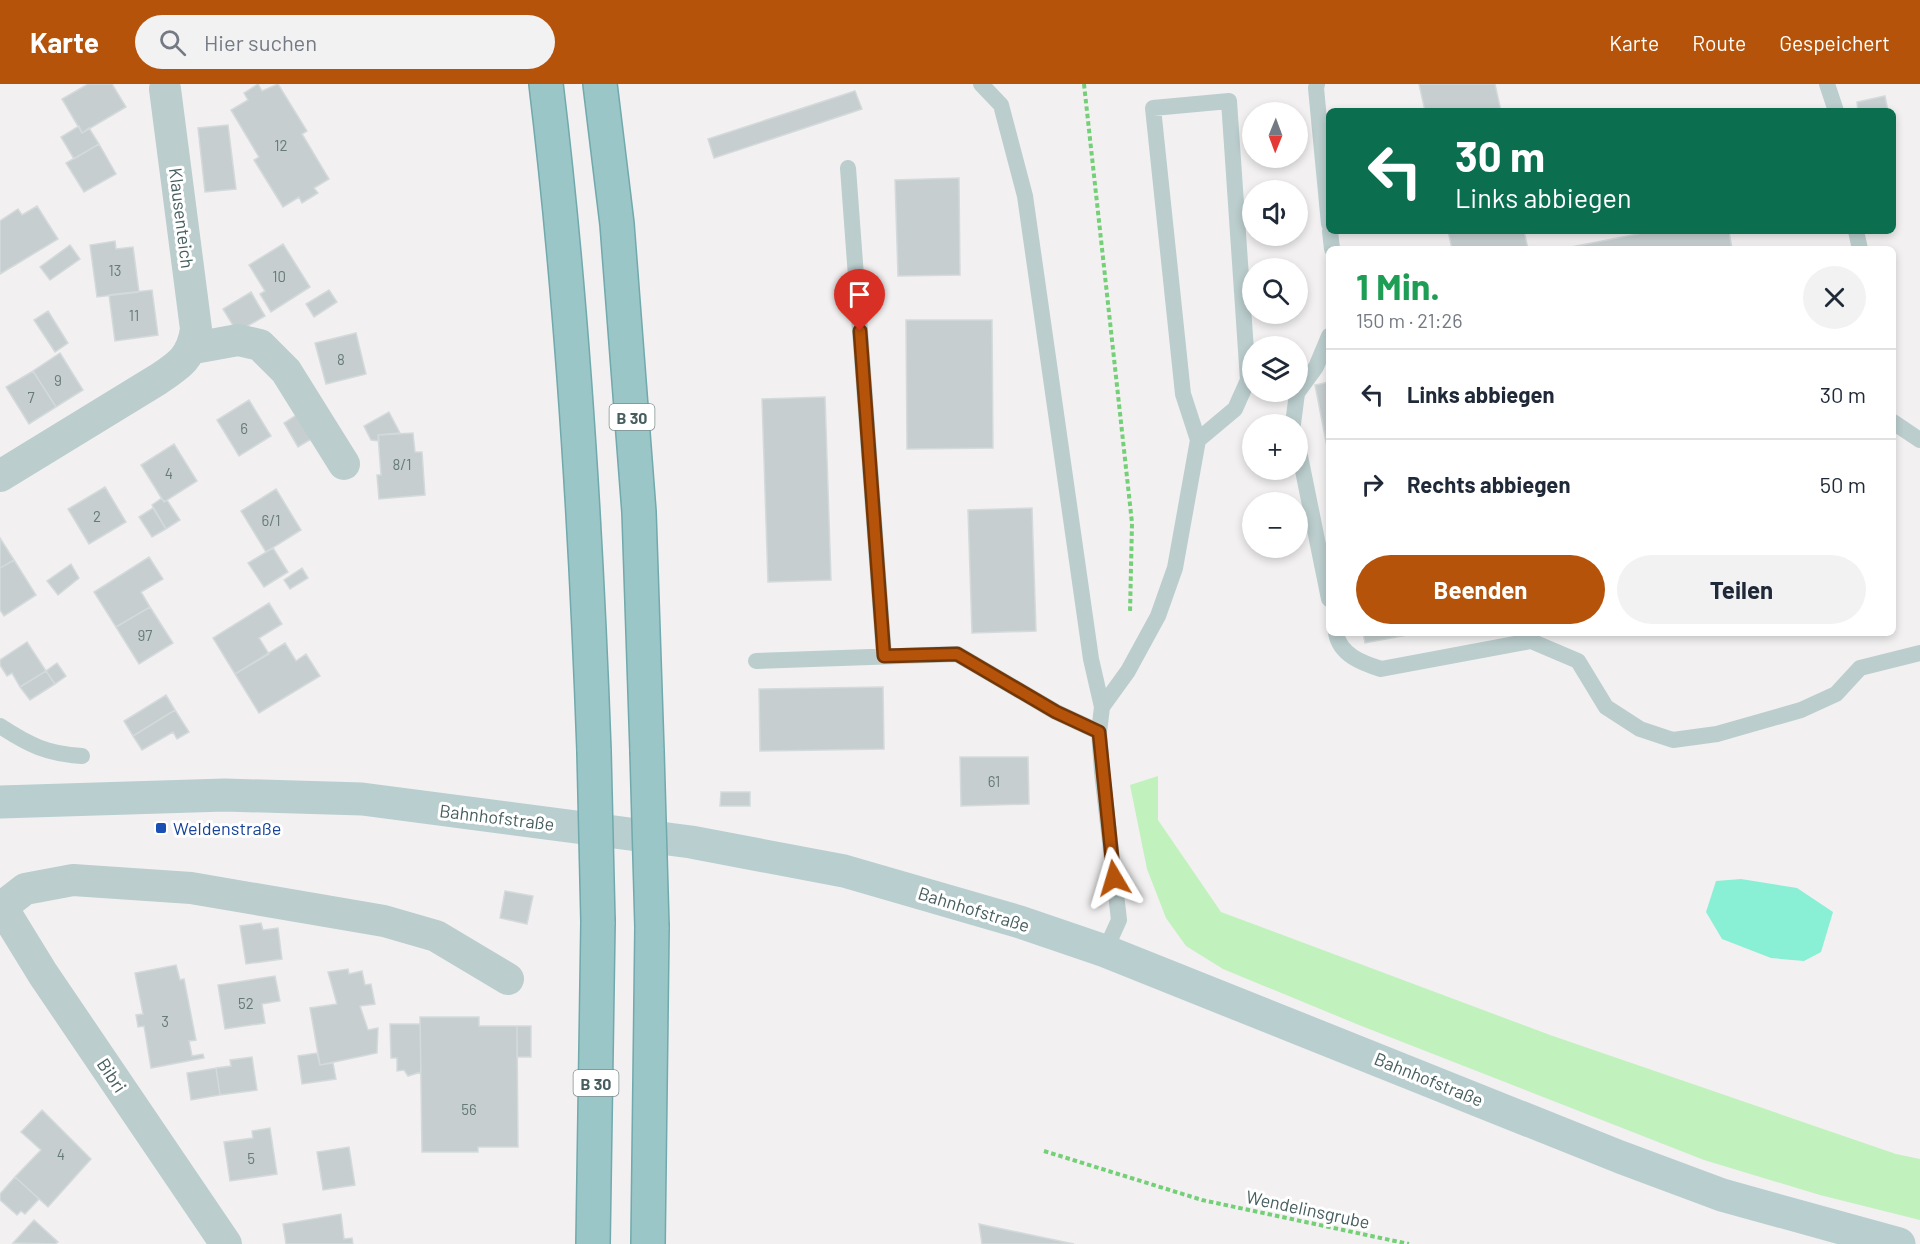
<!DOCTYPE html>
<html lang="de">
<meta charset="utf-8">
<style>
:root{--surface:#fff;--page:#f2f2f3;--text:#1f2937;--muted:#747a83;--line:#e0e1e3;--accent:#b45309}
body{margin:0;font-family:Barlow,sans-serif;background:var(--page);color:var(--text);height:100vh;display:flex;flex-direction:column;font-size:22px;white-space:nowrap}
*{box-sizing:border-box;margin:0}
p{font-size:20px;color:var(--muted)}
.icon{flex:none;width:33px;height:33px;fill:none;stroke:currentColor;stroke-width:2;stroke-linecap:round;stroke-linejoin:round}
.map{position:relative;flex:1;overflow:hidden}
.panel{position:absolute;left:1326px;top:162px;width:570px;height:390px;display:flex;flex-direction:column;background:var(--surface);border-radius:9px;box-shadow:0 3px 9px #0003}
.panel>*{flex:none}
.guide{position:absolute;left:1326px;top:24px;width:570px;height:126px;border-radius:9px;box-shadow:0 3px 9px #0003;background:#0b6e4f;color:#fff;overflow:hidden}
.needle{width:39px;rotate:181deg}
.buttons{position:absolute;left:1242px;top:18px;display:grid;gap:12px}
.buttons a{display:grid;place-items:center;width:66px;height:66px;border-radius:50%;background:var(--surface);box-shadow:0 3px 9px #0003;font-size:30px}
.pin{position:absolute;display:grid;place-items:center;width:51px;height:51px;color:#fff;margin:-62px -26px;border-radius:50% 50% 50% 0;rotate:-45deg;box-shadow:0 0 6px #0007}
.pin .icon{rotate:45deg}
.me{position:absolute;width:66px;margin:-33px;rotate:353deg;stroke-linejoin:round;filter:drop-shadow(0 0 4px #0008)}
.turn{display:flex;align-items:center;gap:21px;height:126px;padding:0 30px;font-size:27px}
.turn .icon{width:78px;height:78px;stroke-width:2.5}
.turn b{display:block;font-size:42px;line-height:51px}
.round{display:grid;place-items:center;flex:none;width:63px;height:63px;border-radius:32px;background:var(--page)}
.overview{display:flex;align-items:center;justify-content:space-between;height:102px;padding:0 30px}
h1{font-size:36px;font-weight:700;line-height:45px;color:#1e9e55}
.primary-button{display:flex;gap:12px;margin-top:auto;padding:12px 30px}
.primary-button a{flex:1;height:69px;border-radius:36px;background:var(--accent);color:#fff;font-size:24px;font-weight:700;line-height:69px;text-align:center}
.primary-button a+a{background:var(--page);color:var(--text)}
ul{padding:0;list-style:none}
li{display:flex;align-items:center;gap:18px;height:90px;padding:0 30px;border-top:2px solid var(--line)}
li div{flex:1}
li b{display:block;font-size:22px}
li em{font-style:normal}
header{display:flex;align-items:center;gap:36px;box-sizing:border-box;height:84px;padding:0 30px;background:var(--accent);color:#fff}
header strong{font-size:28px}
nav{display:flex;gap:33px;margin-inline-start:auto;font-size:21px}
.search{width:420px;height:54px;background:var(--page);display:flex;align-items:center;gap:15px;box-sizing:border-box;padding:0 21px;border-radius:33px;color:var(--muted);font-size:22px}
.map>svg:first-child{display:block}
.green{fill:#c1f1bd}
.water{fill:#89efd5}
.building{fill:#c6cecf;stroke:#d4dadb;stroke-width:1.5}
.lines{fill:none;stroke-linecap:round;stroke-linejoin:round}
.trunk-casing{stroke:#71a9ac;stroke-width:36}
.path{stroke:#74d077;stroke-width:4;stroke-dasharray:4.5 3;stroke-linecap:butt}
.service{stroke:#bbcdcd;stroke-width:16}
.minor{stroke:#bbcdcd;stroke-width:32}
.secondary{stroke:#b8cecf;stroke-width:33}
.trunk{stroke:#9ac6c8;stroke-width:33}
.trunk-bridge-casing{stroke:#71a9ac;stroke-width:36;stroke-linecap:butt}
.trunk-bridge{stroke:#9ac6c8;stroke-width:33}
.route-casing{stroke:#753606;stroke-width:15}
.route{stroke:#b45309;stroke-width:10}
.transit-dot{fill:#1a4fb4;stroke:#fff;stroke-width:2}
.labels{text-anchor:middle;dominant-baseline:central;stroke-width:6;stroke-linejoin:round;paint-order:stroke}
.number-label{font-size:15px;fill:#677a7a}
.shield{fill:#fff;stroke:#7e8e8e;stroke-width:1.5}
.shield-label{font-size:16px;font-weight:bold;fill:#475e5e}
.street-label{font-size:18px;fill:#475e5e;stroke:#fff}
.transit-label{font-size:18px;fill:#164399;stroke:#fff;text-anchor:start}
</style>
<header>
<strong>Karte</strong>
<div class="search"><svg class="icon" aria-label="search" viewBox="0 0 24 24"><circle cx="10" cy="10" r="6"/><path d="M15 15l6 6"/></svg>Hier suchen</div>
<nav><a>Karte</a><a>Route</a><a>Gespeichert</a></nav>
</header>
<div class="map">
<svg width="1920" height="1160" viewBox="0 0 1920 1160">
<rect width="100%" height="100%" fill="#f2f0f1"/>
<path class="green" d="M1158 692V736L1221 828 1550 951 1896 1070 1920 1075V1136L1820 1111 1704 1076 1359 941 1223 885 1186 862 1166 834 1147 785 1130 701Z"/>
<path class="water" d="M1741 795 1797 804 1833 828 1821 868 1804 877 1771 874 1722 855 1706 828 1716 797Z"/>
<path class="building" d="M88 0H112L126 23 82 49 62 15Z
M258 0 262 7 278 0 307 47 302 50 329 95 314 104 318 109 302 119 299 113 283 123 254 76 259 73 231 26 248 16 244 9Z
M1419 0H1495L1501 27H1425Z
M855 7 862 25 714 74 708 55Z
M1885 12 1888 27H1858L1857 18Z
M228 41 236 105 205 108 198 44Z
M79 42 82 49 89 44 99 60 74 75 61 53Z
M99 60 116 90 84 108 66 79Z
M959 94 960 191 898 192 895 96Z
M37 122 58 155 0 190V137L18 125 22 131Z
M1448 147H1524L1528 165H1452Z
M1653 147H1729L1732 165H1561Z
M115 157 116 165 133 163 139 208 97 213 90 161Z
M283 160 310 203 271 228 260 210 265 207 249 181Z
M70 161 80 175 50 196 40 183Z
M152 206 158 251 115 257 109 211Z
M329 206 337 218 314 233 306 220Z
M251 208 265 232 237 248 223 225Z
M48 227 68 259 55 268 34 236Z
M906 236H992L993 364 907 365Z
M356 249 366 290 326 300 315 259Z
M60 269 83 306 56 323 33 287Z
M33 287 56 323 29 340 6 303Z
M1329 298V373L1315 301Z
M825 313 831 496 768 498 762 315Z
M249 316 271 352 239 372 217 336Z
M389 328 400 349 378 351 379 357 371 356 364 342Z
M298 330 313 354 298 363 284 339Z
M413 349 415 368H422L425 411 379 415 377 391H381L378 351Z
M174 360 197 397 164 418 141 381Z
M105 403 126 438 89 460 68 425Z
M276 405 301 446 266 468 241 427Z
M162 414 164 418 167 416 180 436 166 445 152 421Z
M153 424 166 445 152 453 139 433Z
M1032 424 1036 547 972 549 968 426Z
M0 454 14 476 0 484Z
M273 464 288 488 264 503 248 479Z
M149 473 163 495 141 508 150 523 116 543 94 508Z
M14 476 36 511 4 532 0 526V484Z
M71 480 79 494 58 511 47 497Z
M302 484 308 494 290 505 284 496Z
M269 519 282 540 259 554 269 570 235 590 213 554Z
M150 523 173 559 139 580 116 543Z
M1363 549H1418L1365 559Z
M27 558 46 587 20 603 12 589 7 592 0 581V576Z
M285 559 296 577 306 570 320 592 259 629 235 590Z
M57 579 66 592 55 600 46 587Z
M46 587 55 600 30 616 20 603Z
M883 603 884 665 760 667 759 605Z
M166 611 175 626 133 652 124 637Z
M175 626 189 648 177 655 173 648 142 666 133 652Z
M960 673H1028L1029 720 961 722Z
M721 708H750V722H720Z
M505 807 533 812 527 840 500 834Z
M261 839 263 846 278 844 282 875 246 880 240 842Z
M176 881 180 896 184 895 196 956 189 957 192 972 203 970 204 974 151 984 144 942 138 943 136 931 143 930 135 889Z
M348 885 349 890 362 887 365 901 371 900 375 920 360 922 368 946 378 944 377 969 320 981 310 924 337 920 328 888Z
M275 892 280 917 262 920 265 939 225 945 218 901Z
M420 933H479V942H517L518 1063H478V1068H422Z
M390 940H420L421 988 408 992 404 986 397 987V974H391Z
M517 942H531V973H517Z
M317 969 320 981 333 979 336 995 302 1000 298 972Z
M252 973 257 1006 220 1011 216 984 231 982 230 976Z
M216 984 220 1011 191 1016 187 989Z
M42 1026 91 1075 48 1123 15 1093 41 1066 21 1048Z
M270 1044 277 1090 230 1097 224 1058 253 1054 252 1047Z
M349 1063 355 1101 323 1106 317 1068Z
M15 1093 39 1115 25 1130 21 1127 17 1131 0 1116V1110Z
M341 1130 344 1155 352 1154 353 1160H286L283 1140Z
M34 1136 58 1158 55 1160 13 1159Z
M979 1140 1074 1160H982Z"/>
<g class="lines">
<g class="trunk-casing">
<path id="trunk" d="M546 0C573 222 586 444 594 667
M600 0 617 140 639 428 647 667
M593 1160 598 838
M648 1160 652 843"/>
</g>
<path class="path" d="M1084 0 1132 439 1130 529
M1044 1067 1202 1116 1409 1160"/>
<path class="service" d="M981 0 1001 21 1025 112 1091 575 1102 623 1099 648 1102 688 1119 836 1105 867
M1317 0 1316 4 1329 140
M1827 0 1836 27
M848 84 884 572
M1330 147 1332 165
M1856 147 1860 165
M1893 338 1920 356
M1293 340 1297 309 1316 283 1329 252
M1298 362 1329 515
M1336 549C1340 571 1362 579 1381 585L1531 557 1578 577 1606 623 1640 645 1673 656 1717 650 1801 626 1836 610 1860 584 1920 569
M756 577 957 570 1056 628 1099 648
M1102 623 1128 587 1158 532 1175 484 1198 356 1183 310 1153 24 1229 17 1248 296 1235 325 1198 356
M0 642C29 661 47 670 82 672"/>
<path class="minor" d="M194 264 238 256 260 261 286 287 344 380
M0 392 157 296C180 281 192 273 196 245L165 5
M0 820 43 890 226 1160
M2 823 25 805 73 796 191 804 384 837 436 852 508 895"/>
<path class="secondary" d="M0 718 225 711 362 715 691 758 844 787 1020 838 1105 867 1620 1073 1722 1111 1899 1160"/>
<use href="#trunk" class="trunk"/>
<g class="trunk-bridge-casing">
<path id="trunk-bridge" d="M594 667 598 838
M647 667 652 843"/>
</g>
<use href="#trunk-bridge" class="trunk-bridge"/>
</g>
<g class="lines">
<g class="route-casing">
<path id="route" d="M860 247 884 572 957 570 1056 628 1099 648 1114 794"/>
</g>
<use href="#route" class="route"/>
</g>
<rect class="transit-dot" x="155" y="738" width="12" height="12" rx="3"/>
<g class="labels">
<g class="number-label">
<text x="281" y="61">12</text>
<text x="115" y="186">13</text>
<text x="279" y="192">10</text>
<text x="134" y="231">11</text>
<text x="341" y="275">8</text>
<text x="58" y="296">9</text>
<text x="31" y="313">7</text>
<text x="244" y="344">6</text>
<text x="402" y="380">8/1</text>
<text x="169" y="389">4</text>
<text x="97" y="432">2</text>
<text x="271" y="436">6/1</text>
<text x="145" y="551">97</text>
<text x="994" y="697">61</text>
<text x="246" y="919">52</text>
<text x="165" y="937">3</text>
<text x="469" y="1025">56</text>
<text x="61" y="1070">4</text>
<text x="251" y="1074">5</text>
</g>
<g class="shield">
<rect x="609.5" y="320" width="45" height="26" rx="4.5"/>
<rect x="573.5" y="986" width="45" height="26" rx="4.5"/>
</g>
<g class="shield-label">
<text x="632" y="333">B 30</text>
<text x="596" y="999">B 30</text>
</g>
<g class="street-label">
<text transform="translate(182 134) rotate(83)">Klausenteich</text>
<text transform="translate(497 733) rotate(7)">Bahnhofstraße</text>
<text transform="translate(974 825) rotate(17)">Bahnhofstraße</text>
<text transform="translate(112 991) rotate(56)">Bibri</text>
<text transform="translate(1429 995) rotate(22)">Bahnhofstraße</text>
<text transform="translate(1308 1125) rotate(12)">Wendelinsgrube</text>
</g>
<g class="transit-label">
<text x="173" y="744">Weldenstraße</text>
</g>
</g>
</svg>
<div class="buttons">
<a><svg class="needle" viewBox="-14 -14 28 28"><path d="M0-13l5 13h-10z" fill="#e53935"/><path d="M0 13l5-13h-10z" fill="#747a83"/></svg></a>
<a><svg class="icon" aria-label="sound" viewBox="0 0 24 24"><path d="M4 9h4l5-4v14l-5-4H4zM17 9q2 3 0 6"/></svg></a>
<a><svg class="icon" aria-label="search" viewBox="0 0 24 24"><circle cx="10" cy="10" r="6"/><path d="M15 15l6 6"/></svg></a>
<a><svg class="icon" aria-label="layers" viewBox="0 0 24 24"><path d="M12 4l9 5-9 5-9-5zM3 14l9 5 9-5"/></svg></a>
<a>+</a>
<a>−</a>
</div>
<div class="pin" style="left:860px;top:247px;background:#d93025"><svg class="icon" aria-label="arrive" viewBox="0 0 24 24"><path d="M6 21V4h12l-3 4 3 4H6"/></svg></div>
<svg class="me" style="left:1114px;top:794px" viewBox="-20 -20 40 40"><path d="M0-17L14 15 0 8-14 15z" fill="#b45309" stroke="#fff" stroke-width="4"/></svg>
<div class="guide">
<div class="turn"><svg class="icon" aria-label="left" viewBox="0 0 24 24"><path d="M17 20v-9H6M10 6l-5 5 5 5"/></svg><div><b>30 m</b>Links abbiegen</div></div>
</div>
<section class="panel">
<div class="overview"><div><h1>1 Min.</h1><p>150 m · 21:26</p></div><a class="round"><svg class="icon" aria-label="close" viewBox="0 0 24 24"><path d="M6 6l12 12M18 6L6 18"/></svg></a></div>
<ul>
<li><svg class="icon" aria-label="left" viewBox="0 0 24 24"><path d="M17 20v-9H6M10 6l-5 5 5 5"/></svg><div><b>Links abbiegen</b></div><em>30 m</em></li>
<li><svg class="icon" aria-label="right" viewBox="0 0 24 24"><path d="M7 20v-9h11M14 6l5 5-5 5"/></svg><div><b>Rechts abbiegen</b></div><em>50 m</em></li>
</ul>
<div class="primary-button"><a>Beenden</a><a>Teilen</a></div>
</section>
</div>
